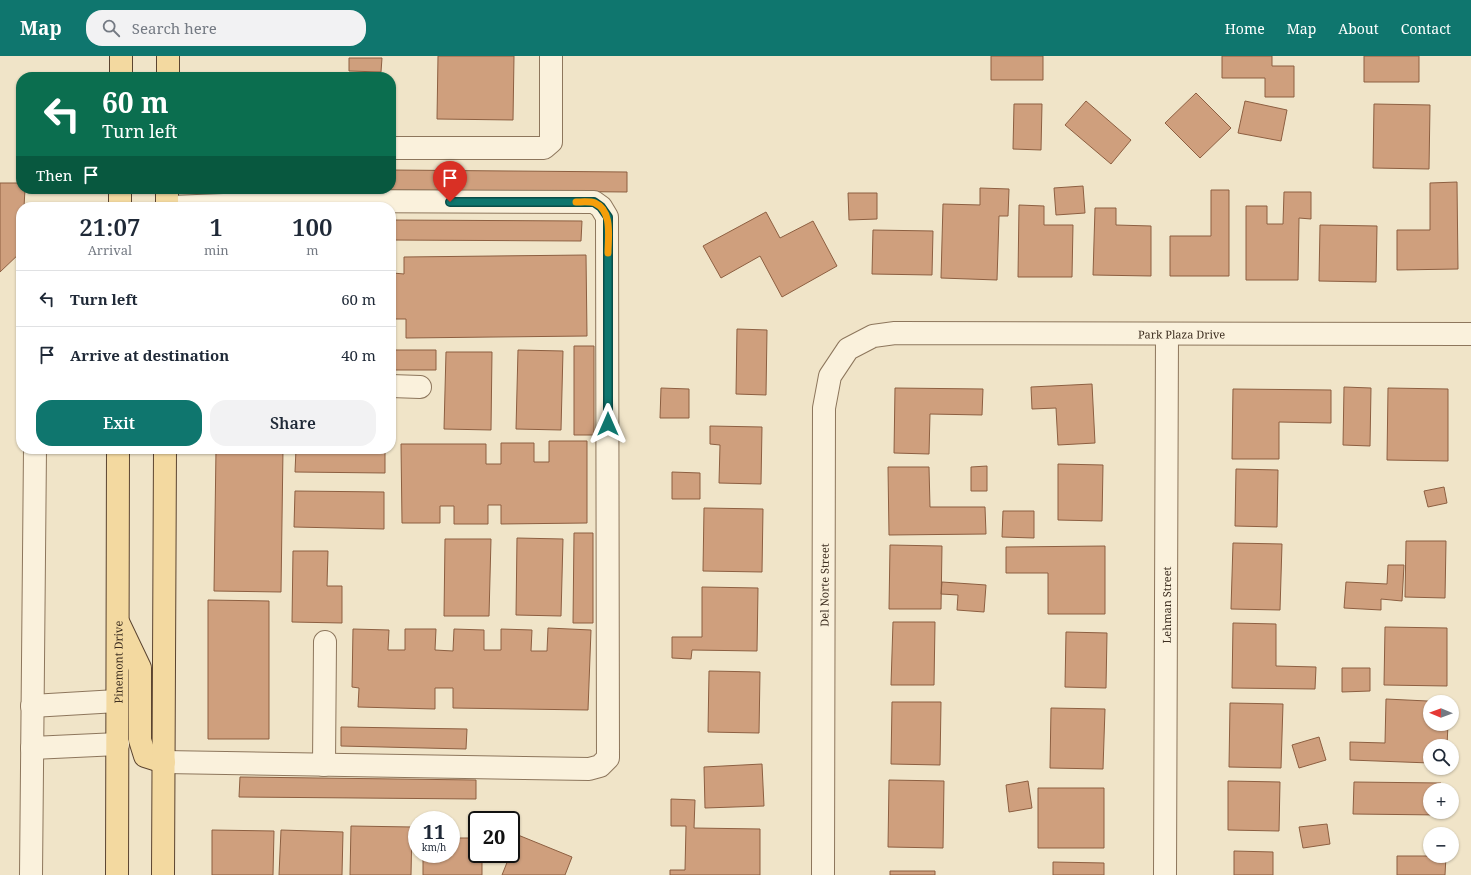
<!DOCTYPE html>
<meta charset="utf-8">
<style>
:root{--surface:#fff;--page:#f2f2f3;--text:#1f2937;--muted:#747a83;--line:#e0e1e3;--accent:#0f766e}
body{margin:0;font-family:"Noto Serif",serif;background:var(--page);color:var(--text);height:100vh;display:flex;flex-direction:column;font-size:15px;white-space:nowrap}
*{box-sizing:border-box;margin:0}
p{font-size:13px;color:var(--muted)}
.icon{flex:none;width:22px;height:22px;fill:none;stroke:currentColor;stroke-width:2;stroke-linecap:round;stroke-linejoin:round}
.map{position:relative;flex:1;overflow:hidden}
.sheet{position:absolute;left:16px;top:146px;width:380px;height:252px;display:flex;flex-direction:column;background:var(--surface);border-radius:16px;box-shadow:0 1px 3px #0004}
.sheet>*{flex:none}
.hud{position:absolute;left:16px;top:16px;width:380px;height:122px;border-radius:16px;box-shadow:0 1px 3px #0004;background:#0b6e4f;color:#fff;overflow:hidden}
.needle{width:26px;rotate:271deg}
.buttons{position:absolute;left:1423px;top:639px;display:grid;gap:8px}
.buttons a{display:grid;place-items:center;width:36px;height:36px;border-radius:50%;background:var(--surface);box-shadow:0 1px 3px #0004;font-size:20px}
.speed{position:absolute;left:408px;top:755px;display:flex;gap:8px;font-size:20px;font-weight:700;text-align:center}
.speed>*{display:grid;place-content:center;width:52px;height:52px;border-radius:50%;background:var(--surface);box-shadow:0 1px 3px #0004;line-height:1}
.speed small{font-size:10px;font-weight:400}
.speed .limit{border:2px solid #111;border-radius:6px;background:#fff;color:#111}
.pin{position:absolute;display:grid;place-items:center;width:34px;height:34px;color:#fff;margin:-41px -17px;border-radius:50% 50% 50% 0;rotate:-45deg;box-shadow:0 0 4px #0007}
.pin .icon{rotate:45deg}
.me{position:absolute;width:44px;margin:-22px;rotate:0deg;stroke-linejoin:round;filter:drop-shadow(0 0 3px #0008)}
.turn{display:flex;align-items:center;gap:14px;height:84px;padding:0 20px;font-size:18px}
.turn .icon{width:52px;height:52px;stroke-width:2.5}
.turn b{display:block;font-size:28px;line-height:34px}
.then{display:flex;align-items:center;height:38px;padding:0 20px;background:#0003;gap:8px;font-size:15px}
.eta{display:flex;justify-content:space-evenly;align-items:center;height:68px;text-align:center}
.eta b{font-size:24px;font-weight:600;line-height:28px}
.button{display:flex;gap:8px;margin-top:auto;padding:8px 20px}
.button a{flex:1;height:46px;border-radius:16px;background:var(--accent);color:#fff;font-size:16px;font-weight:600;line-height:46px;text-align:center}
.button a+a{background:var(--page);color:var(--text)}
ul{padding:0;list-style:none}
li{display:flex;align-items:center;gap:12px;height:56px;padding:0 20px;border-top:1px solid var(--line)}
li div{flex:1}
li b{display:block;font-size:15px}
li em{font-style:normal}
header{display:flex;align-items:center;gap:24px;box-sizing:border-box;height:56px;padding:0 20px;background:var(--accent);color:#fff}
header strong{font-size:19px}
nav{display:flex;gap:22px;margin-inline-start:auto;font-size:14px}
.search{width:280px;height:36px;background:var(--page);display:flex;align-items:center;gap:10px;box-sizing:border-box;padding:0 14px;border-radius:16px;color:var(--muted);font-size:15px}
.map>svg:first-child{display:block}
.building{fill:#cf9f7d;stroke:#8d5f41}
.lines{fill:none;stroke-linecap:round;stroke-linejoin:round}
.minor-casing{stroke:#8d765c;stroke-width:24}
.major-casing{stroke:#5b4430;stroke-width:24}
.minor{stroke:#faf1dc;stroke-width:22}
.major{stroke:#f3d9a0;stroke-width:22}
.route-casing{stroke:#0a4d48;stroke-width:10}
.route{stroke:#0f766e;stroke-width:7}
.slow{stroke:#f59e0b;stroke-width:7}
.labels{text-anchor:middle;dominant-baseline:central;stroke-width:3;stroke-linejoin:round;paint-order:stroke}
.street-label{font-size:11px;fill:#3d2e20;stroke:#f7eed8}
</style>
<header>
<strong>Map</strong>
<div class="search"><svg class="icon" aria-label="search" viewBox="0 0 24 24"><circle cx="10" cy="10" r="6"/><path d="M15 15l6 6"/></svg>Search here</div>
<nav><a>Home</a><a>Map</a><a>About</a><a>Contact</a></nav>
</header>
<div class="map">
<svg width="1471" height="819" viewBox="0 0 1471 819">
<rect width="100%" height="100%" fill="#f0e4c8"/>
<path class="building" d="M438 0H514L513 64 437 63Z
M991 0H1043V24H991Z
M1222 0H1272V10H1294V41H1265V22H1222Z
M1364 0H1419V26H1364Z
M349 2H382L381 16 349 15Z
M1196 37 1231 72 1200 102 1165 67Z
M1086 45 1131 84 1111 108 1065 69Z
M1245 45 1287 54 1281 85 1238 77Z
M1014 48H1042L1041 94 1013 93Z
M1374 48 1430 49 1429 113 1373 112Z
M391 114 627 116V136L292 133H391Z
M1457 126 1458 213 1397 214V174H1430V127Z
M0 127H21V133H25L24 151H21V196L0 216Z
M1083 130 1085 157 1056 159 1054 132Z
M980 132 1009 133 1008 160H999L997 224 941 222 943 148 980 149Z
M1211 134H1229V220H1170V180H1211Z
M1284 136H1311V163L1299 162 1298 224H1246V150H1267V168H1283Z
M848 137H877V163L849 164Z
M1019 149 1044 150V169H1073L1072 221H1018Z
M1095 152H1116V169L1151 170V220L1093 219Z
M766 156 780 182 813 165 837 210 782 241 760 200 721 222 703 190Z
M391 164 582 165 581 185 391 184Z
M1320 169 1377 170 1376 226 1319 225Z
M873 174 933 175 932 219 872 218Z
M586 199 587 280 406 282V263H394V280H391V201H392L393 217 404 218V201Z
M737 273 767 274 766 339 736 338Z
M574 290H594V379H574Z
M391 294H436V314H391Z
M518 294 563 295 561 374 516 373Z
M446 296H492L491 374 444 373Z
M1092 328 1095 387 1058 389 1056 352 1032 353 1031 331Z
M1344 331 1371 332 1370 390 1343 389Z
M661 332 689 333V362H660Z
M895 332 983 333 982 359 930 358 929 398 894 397Z
M1388 332 1448 333V405L1387 404Z
M1233 333 1331 334V367L1279 366V403H1232Z
M391 352H395L394 372H391Z
M710 370 762 371 761 428 719 427 720 389 710 388Z
M549 385H587V467L501 468V449H488V468H454V450H440V467H402L401 388H486V408H501V387H534V406H549Z
M216 393H283L281 536 214 535Z
M296 393H385V417L295 416Z
M1058 408 1103 409 1102 465 1058 464Z
M987 410V435H971V411Z
M888 411H929L930 451H985L986 478 889 479Z
M1236 413 1278 414 1277 471 1235 470Z
M672 416 700 417V443H672Z
M1444 431 1447 447 1428 451 1424 435Z
M295 435 384 436V473L294 471Z
M704 452 763 453 762 516 703 515Z
M1003 455H1034V482L1002 481Z
M574 477H593V567H573Z
M517 482 563 483 561 560 516 559Z
M445 483H491L489 560H444Z
M1406 485H1446L1445 542 1405 541Z
M1233 487 1282 488 1280 554 1231 553Z
M890 489 942 490 941 553H889Z
M1105 490V558H1048V517H1006V491Z
M293 495H328L327 530H342V567L292 566Z
M1388 509H1404L1402 545 1381 543V554L1344 552 1346 526 1387 528Z
M942 526 986 529 984 556 957 554 958 539 941 538Z
M702 531 758 532 757 595 692 594 691 603 672 602V581H702Z
M208 544 269 545V683H208Z
M893 566H935L934 629H891Z
M1233 567 1276 568V610L1316 611 1315 633 1232 632Z
M1385 571 1447 572V630L1384 629Z
M548 572 591 574 588 654 453 652V632H435V653L358 651 359 632 352 631 353 573 389 574 388 594H405V573H436L435 594 453 595 454 573 484 574V594H501V573L532 574 531 595H547Z
M1066 576 1107 577 1106 632 1065 631Z
M1342 612H1370V635L1342 636Z
M709 615 760 616 759 677 708 676Z
M1386 643 1448 646H1430V668H1448L1447 690H1430V707L1350 704V686L1385 687Z
M892 646H941L940 709 891 708Z
M1230 647 1283 648 1281 712 1229 711Z
M1051 652 1105 653 1103 713 1050 712Z
M341 671 467 673 466 693 341 690Z
M1319 681 1326 704 1299 712 1292 689Z
M762 708 764 750 705 752 704 711Z
M240 721 476 724V743L239 741Z
M889 724 944 725 943 792 888 791Z
M1028 725 1032 752 1009 756 1006 729Z
M1228 725 1280 726 1279 775 1228 774Z
M1354 726 1441 727V734H1430V756H1441V759L1353 758Z
M1038 732H1104V792H1038Z
M671 743 695 744 694 772 760 773V819H670V814H685L686 770H671Z
M1327 768 1330 788 1303 792 1299 771Z
M351 770 412 771 411 819H350Z
M212 774 274 775 273 819H212Z
M281 774 343 776 342 819H279Z
M518 779 572 801 565 819H502Z
M451 782H477V798H482V819H423V798H451Z
M1234 795 1273 796V819H1234Z
M1397 800H1446L1445 819H1397Z
M1053 806 1104 807V819H1053Z
M890 815H935V819H890Z"/>
<g class="lines">
<g class="minor-casing">
<g id="minor">
<path d="M391 92H544L551 86V0"/>
<path d="M391 330 420 331"/>
<path d="M32 650 117 645"/>
<path d="M32 692 118 688"/>
<path d="M164 706 589 713 600 710 608 702 607 161 601 151 594 146 324 145 171 151"/>
<path d="M324 709 325 586"/>
<path d="M31 819 35 393"/>
<path id="s1" d="M823 819 824 352 830 320 848 293 873 280 895 277 1471 278"/>
<path id="s2" d="M1165 819 1167 278"/>
</g>
</g>
<g class="major-casing">
<g id="major">
<path d="M121 21V0"/>
<path d="M168 21V0"/>
<path d="M120 151V133"/>
<path d="M167 151V133"/>
<path d="M119 568 140 612V684L145 700 164 706"/>
<path id="s3" d="M117 819 118 393"/>
<path d="M163 819 165 393"/>
</g>
</g>
<use href="#minor" class="minor"/>
<use href="#major" class="major"/>
</g>
<g class="lines">
<g class="route-casing">
<path id="route" d="M450 146H594L601 151 608 161V368"/>
</g>
<use href="#route" class="route"/>
<path class="slow" d="M576 146C582 146 590 145 595 147 613 155 608 182 608 197"/>
</g>
<g class="labels">
<g class="street-label">
<text stroke="none"><textPath href="#s1" startOffset="869">Park Plaza Drive</textPath></text>
<text stroke="none"><textPath href="#s1" startOffset="290">Del Norte Street</textPath></text>
<text stroke="none"><textPath href="#s2" startOffset="270">Lehman Street</textPath></text>
<text stroke="none"><textPath href="#s3" startOffset="213">Pinemont Drive</textPath></text>
</g>
</g>
</svg>
<div class="buttons">
<a><svg class="needle" viewBox="-14 -14 28 28"><path d="M0-13l5 13h-10z" fill="#e53935"/><path d="M0 13l5-13h-10z" fill="#747a83"/></svg></a>
<a><svg class="icon" aria-label="search" viewBox="0 0 24 24"><circle cx="10" cy="10" r="6"/><path d="M15 15l6 6"/></svg></a>
<a>+</a>
<a>−</a>
</div>
<div class="speed"><div>11<small>km/h</small></div><div class="limit">20</div></div>
<div class="pin" style="left:450px;top:146px;background:#d93025"><svg class="icon" aria-label="arrive" viewBox="0 0 24 24"><path d="M6 21V4h12l-3 4 3 4H6"/></svg></div>
<svg class="me" style="left:608px;top:368px" viewBox="-20 -20 40 40"><path d="M0-17L14 15 0 8-14 15z" fill="#0f766e" stroke="#fff" stroke-width="4"/></svg>
<div class="hud">
<div class="turn"><svg class="icon" aria-label="left" viewBox="0 0 24 24"><path d="M17 20v-9H6M10 6l-5 5 5 5"/></svg><div><b>60 m</b>Turn left</div></div>
<div class="then">Then<svg class="icon" aria-label="arrive" viewBox="0 0 24 24"><path d="M6 21V4h12l-3 4 3 4H6"/></svg></div>
</div>
<section class="sheet">
<div class="eta">
<div><b>21:07</b><p>Arrival</p></div>
<div><b>1</b><p>min</p></div>
<div><b>100</b><p>m</p></div>
</div>
<ul>
<li><svg class="icon" aria-label="left" viewBox="0 0 24 24"><path d="M17 20v-9H6M10 6l-5 5 5 5"/></svg><div><b>Turn left</b></div><em>60 m</em></li>
<li><svg class="icon" aria-label="arrive" viewBox="0 0 24 24"><path d="M6 21V4h12l-3 4 3 4H6"/></svg><div><b>Arrive at destination</b></div><em>40 m</em></li>
</ul>
<div class="button"><a>Exit</a><a>Share</a></div>
</section>
</div>
